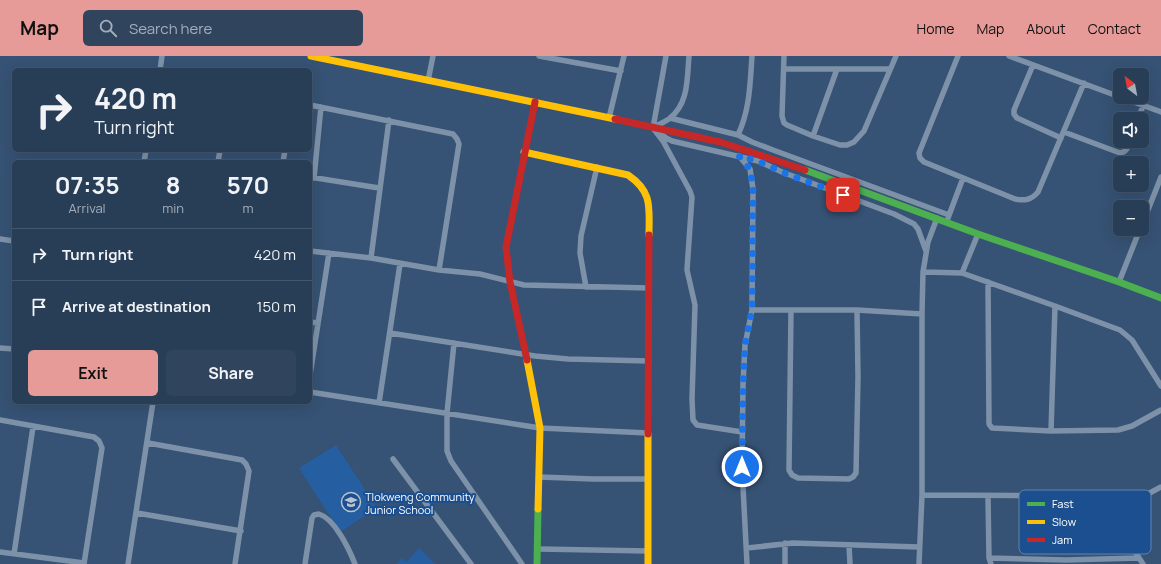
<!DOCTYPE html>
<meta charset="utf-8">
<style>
:root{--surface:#283e57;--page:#30455d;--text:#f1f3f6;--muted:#a5aeba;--line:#44576d;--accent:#e69b98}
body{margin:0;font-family:Manrope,sans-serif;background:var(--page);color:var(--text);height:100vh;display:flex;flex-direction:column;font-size:15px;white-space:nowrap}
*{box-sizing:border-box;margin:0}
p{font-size:13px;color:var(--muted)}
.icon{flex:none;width:22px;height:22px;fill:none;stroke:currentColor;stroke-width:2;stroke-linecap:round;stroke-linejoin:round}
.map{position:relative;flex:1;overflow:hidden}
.panel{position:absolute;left:12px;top:104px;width:300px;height:244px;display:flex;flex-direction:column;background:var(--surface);border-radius:6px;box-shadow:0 4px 16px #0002,0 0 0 1px var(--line)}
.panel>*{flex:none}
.guide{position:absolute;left:12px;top:12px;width:300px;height:84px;border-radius:6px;box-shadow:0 4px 16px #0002,0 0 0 1px var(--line);background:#283e57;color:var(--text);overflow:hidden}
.needle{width:26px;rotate:328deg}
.fabs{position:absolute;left:1113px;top:12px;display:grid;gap:8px}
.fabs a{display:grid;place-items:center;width:36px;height:36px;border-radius:6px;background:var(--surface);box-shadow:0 4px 16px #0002,0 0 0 1px var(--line);font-size:20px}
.pin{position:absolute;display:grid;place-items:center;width:34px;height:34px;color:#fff;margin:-17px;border-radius:8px;box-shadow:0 2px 6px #0006}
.me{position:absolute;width:44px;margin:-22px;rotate:0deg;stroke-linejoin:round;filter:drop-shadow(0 0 3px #0008)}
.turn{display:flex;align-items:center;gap:14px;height:84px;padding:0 16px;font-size:18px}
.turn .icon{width:52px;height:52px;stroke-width:2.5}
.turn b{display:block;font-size:28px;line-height:34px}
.eta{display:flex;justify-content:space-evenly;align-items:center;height:68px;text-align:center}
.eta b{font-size:24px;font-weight:700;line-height:28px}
.primary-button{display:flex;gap:8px;margin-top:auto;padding:8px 16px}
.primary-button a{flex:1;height:46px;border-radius:6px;background:var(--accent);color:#111;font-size:16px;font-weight:700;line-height:46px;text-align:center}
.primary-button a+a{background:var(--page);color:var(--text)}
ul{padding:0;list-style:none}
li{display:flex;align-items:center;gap:12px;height:52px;padding:0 16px;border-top:1px solid var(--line)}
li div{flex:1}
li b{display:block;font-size:15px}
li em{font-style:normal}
header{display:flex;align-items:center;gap:24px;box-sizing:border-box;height:56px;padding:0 20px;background:var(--accent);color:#111}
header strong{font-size:19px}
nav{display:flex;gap:22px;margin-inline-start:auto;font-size:14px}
.search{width:280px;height:36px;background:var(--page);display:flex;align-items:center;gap:10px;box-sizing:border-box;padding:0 14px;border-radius:6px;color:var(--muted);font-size:15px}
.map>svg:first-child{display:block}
.green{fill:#265fa1}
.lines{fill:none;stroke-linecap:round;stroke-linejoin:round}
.street{stroke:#7d92a8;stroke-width:5.5}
.fast{stroke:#4caf50;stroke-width:7}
.slow{stroke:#ffc107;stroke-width:7}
.jam{stroke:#c62828;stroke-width:7}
.route{stroke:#1a73e8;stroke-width:7;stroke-dasharray:0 12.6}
.labels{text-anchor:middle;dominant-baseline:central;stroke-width:4;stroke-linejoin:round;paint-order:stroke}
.poi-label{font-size:11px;fill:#fff;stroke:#1b4f8f;text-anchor:start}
.key{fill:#1b4f8f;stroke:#5f84b1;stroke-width:1}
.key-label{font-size:11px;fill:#fff}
</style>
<header>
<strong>Map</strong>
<div class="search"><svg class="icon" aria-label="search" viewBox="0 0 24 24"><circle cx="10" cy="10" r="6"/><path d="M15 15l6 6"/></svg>Search here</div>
<nav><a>Home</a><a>Map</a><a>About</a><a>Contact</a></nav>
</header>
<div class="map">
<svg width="1161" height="508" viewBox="0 0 1161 508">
<rect width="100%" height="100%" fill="#365274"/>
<path class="green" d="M336 389 377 452 340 476 299 412Z
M419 492 435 508H397L402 502 406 506Z"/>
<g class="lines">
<path class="street" d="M539 0 621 15
M666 0 653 72 663 85 690 135 692 141 687 214 695 249 692 343 693 364 697 369 742 376
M784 0 782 60 784 67 787 69 813 80 840 89H847L854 86 864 75 896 0
M958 0 919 97 920 102 924 106 1015 143C1025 145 1031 144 1038 136L1084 27
M1009 0 1120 41
M1033 9 1014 54V58L1017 62 1061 82
M784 13H890
M160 14 162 0
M428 25 433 0
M1120 41 1161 56
M310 49 453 78 457 83 459 88 439 214
M609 62 624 0
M670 62 738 79C750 53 750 28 752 0
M1138 63 1143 50
M653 72C658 69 664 66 669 63 689 48 687 22 689 0
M1064 76 1120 97C1127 96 1128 91 1130 85
M661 78 666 82 672 85 758 105 782 116 894 158 914 168 918 173 926 195
M738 79 752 86 773 94 949 159
M813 80 837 13
M739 100 750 113 753 133 752 254 745 289 743 328 742 411 747 508
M144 106 146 94
M218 106 220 94
M283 106 285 94
M310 121 379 132
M314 122 321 51
M948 162 963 122
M1142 169 1161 121
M0 183 14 185
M310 195 371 202 439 214 480 218 524 229 649 232
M371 202 389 64
M923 216 962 217 1055 250 1120 274 1132 284 1161 330
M962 217 978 178
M988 226 989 368 992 372 1051 375 1118 374 1132 370 1161 354
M1119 226 1140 173
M586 231 580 197 581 180 597 111
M752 254H857L922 258
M791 254 789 414 792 419 798 422 849 423 853 421 856 417 858 321 857 254
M310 266 318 267
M390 277 535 300 568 303 649 305
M454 287 447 357V395L451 405 522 508
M0 292 14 293
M310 319 329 197
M310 336 540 372 648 377
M379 347 400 208
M0 364 94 381 99 385 102 392 84 508
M1051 375 1055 250
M148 387 242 404 246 408 249 415 235 508
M393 403 471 508
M539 421 593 423H648
M922 439 1135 440 1146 439 1161 431
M988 440 989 502 991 508
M1099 440 1143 508
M137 457 241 475
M785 487V508
M849 489 850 508
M747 492 793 487 919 491
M538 493 648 495
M0 496 84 507
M14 498 33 371
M989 502 1066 504 1139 502
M128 508 153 346
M305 508 312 462 314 459 319 458C335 463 349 493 355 508
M919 508 922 439V258L923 216 928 186 937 162"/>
<path class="fast" d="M805 114 978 178 1119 226 1161 242
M537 508 538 453"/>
<path class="slow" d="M311 0 615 63
M524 96 628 119C653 136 649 152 649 179
M527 304 540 372 538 453
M648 508V378"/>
<path class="jam" d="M615 63 720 86 805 114
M527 304 510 226 506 191 535 46
M648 378 649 179"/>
</g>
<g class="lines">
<path class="route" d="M742 411 743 328 745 289 752 254 753 133 750 113 739 100 758 105 782 116 843 139"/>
</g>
<defs>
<g id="school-ring" transform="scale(1)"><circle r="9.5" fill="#1b4f8f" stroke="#b9c2ce" stroke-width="1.5"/><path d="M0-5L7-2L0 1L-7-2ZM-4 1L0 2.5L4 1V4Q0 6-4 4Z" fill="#b9c2ce"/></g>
</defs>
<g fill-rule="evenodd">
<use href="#school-ring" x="351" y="446"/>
</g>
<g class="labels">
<g class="poi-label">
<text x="365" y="440">Tlokweng Community<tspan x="365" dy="13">Junior School</tspan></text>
</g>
</g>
<rect x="1019" y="434" width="132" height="64" rx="6" class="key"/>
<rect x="1027" y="446" width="18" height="4" fill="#4caf50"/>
<rect x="1027" y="464" width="18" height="4" fill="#ffc107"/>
<rect x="1027" y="482" width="18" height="4" fill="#c62828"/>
<g class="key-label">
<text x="1052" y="452">Fast</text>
<text x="1052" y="470">Slow</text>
<text x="1052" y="488">Jam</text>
</g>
</svg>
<div class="fabs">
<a><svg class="needle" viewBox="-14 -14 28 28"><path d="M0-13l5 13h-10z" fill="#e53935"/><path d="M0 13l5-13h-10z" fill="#a5aeba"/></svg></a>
<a><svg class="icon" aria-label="sound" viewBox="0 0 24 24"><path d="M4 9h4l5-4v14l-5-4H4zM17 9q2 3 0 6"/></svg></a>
<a>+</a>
<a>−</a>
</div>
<div class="pin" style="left:843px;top:139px;background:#d93025"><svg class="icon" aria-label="arrive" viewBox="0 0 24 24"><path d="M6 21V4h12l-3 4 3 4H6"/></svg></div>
<svg class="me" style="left:742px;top:411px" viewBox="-20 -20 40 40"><circle r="17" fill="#1a73e8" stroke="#fff" stroke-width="3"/><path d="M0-11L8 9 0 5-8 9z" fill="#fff"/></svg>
<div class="guide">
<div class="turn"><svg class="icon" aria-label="right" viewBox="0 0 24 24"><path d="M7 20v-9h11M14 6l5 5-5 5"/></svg><div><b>420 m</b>Turn right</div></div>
</div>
<section class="panel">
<div class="eta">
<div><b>07:35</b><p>Arrival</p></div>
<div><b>8</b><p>min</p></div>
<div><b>570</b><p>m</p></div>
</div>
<ul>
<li><svg class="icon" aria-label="right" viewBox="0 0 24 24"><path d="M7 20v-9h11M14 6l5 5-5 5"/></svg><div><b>Turn right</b></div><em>420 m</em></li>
<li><svg class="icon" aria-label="arrive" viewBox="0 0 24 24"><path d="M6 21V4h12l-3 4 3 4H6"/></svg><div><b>Arrive at destination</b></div><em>150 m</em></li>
</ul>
<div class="primary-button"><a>Exit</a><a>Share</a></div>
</section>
</div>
